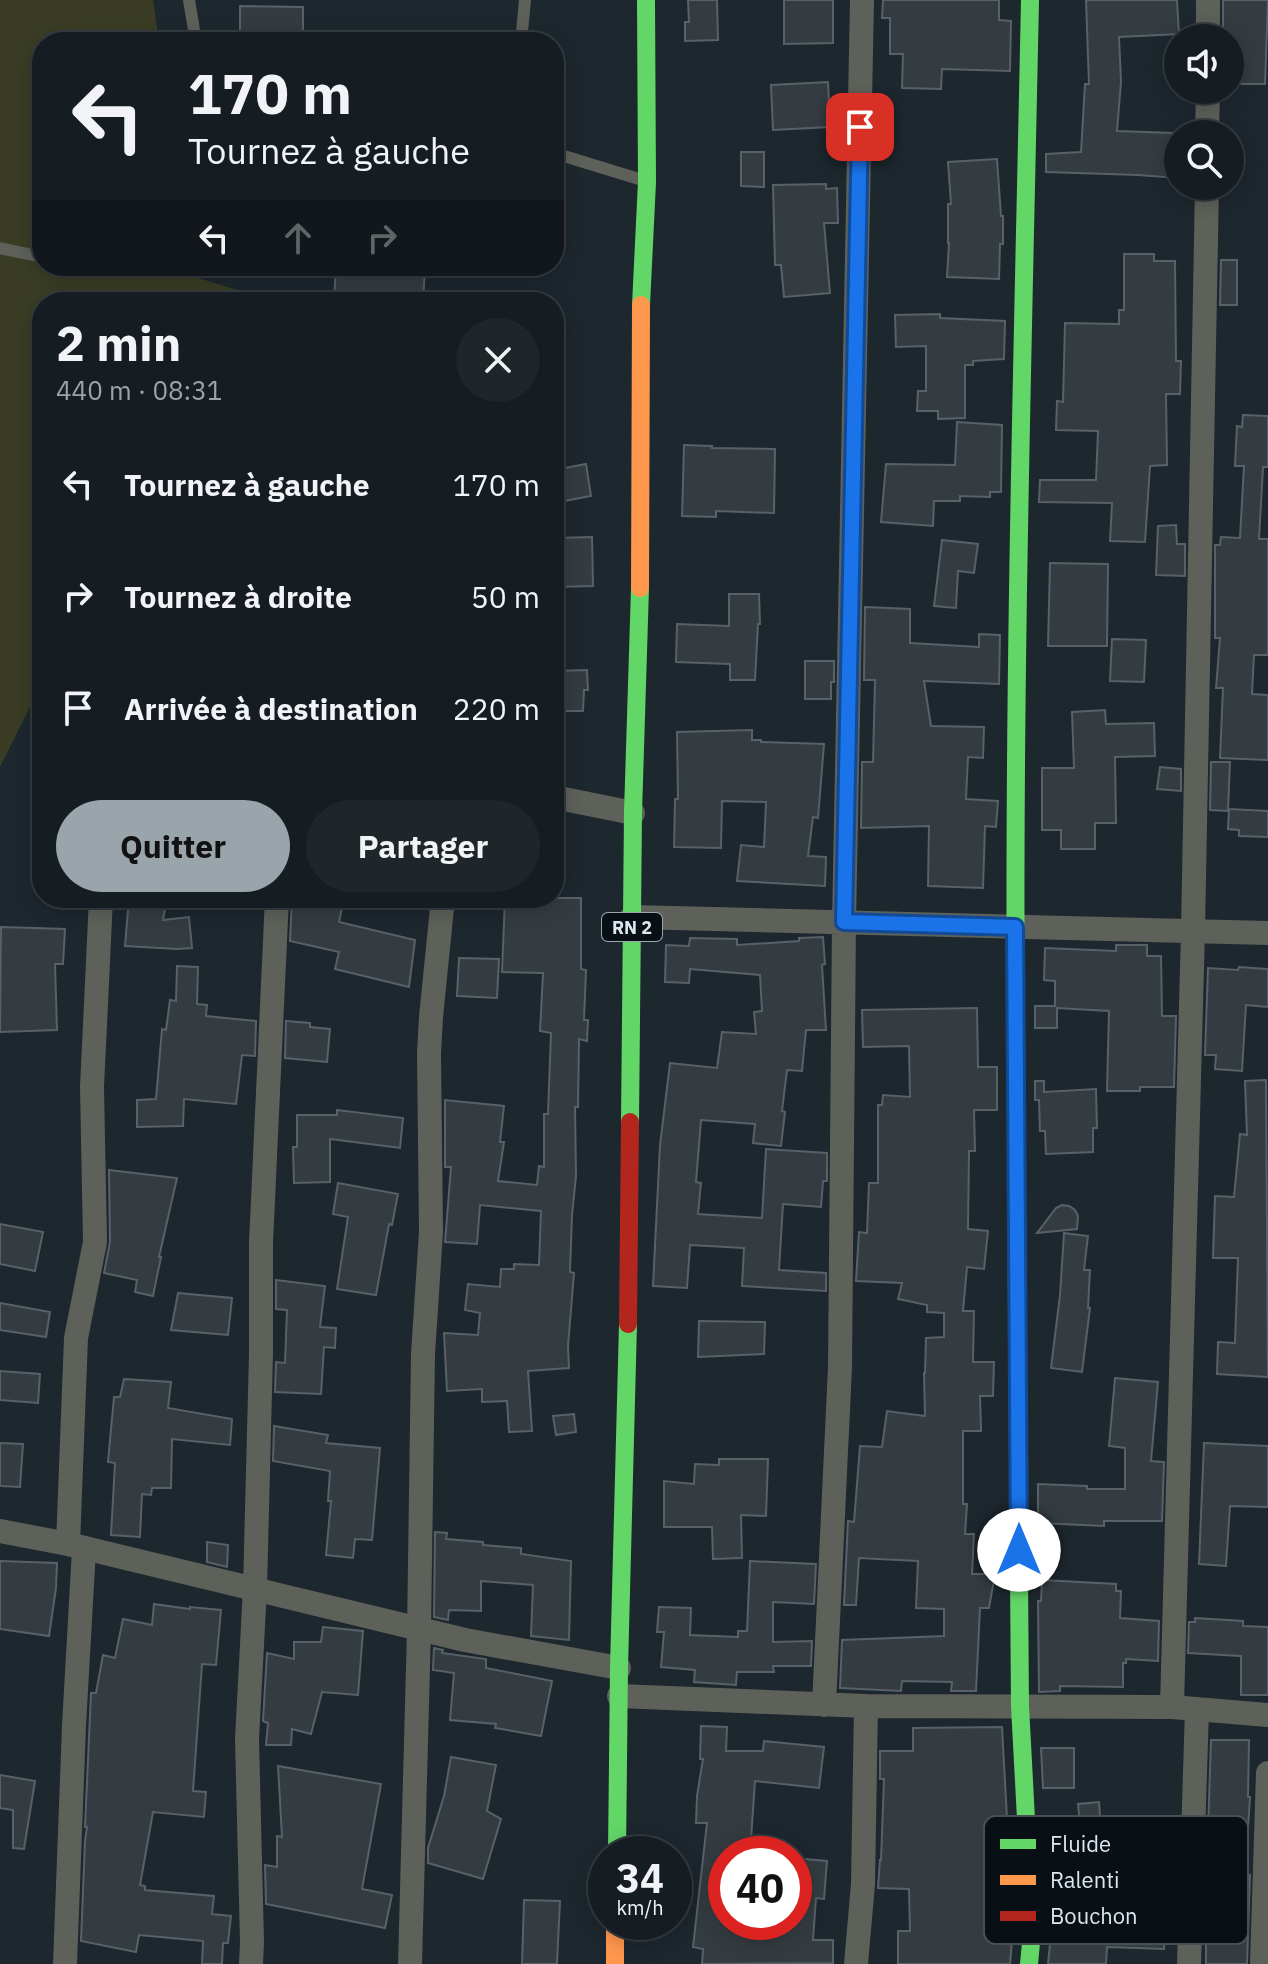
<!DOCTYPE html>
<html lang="fr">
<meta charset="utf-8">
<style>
:root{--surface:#161d22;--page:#1f262a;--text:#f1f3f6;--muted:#9ea2a5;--line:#353b40;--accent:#99a4ab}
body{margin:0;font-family:"IBM Plex Sans",sans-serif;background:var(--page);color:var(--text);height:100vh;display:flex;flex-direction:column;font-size:30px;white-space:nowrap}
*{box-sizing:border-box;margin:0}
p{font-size:26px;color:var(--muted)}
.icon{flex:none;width:44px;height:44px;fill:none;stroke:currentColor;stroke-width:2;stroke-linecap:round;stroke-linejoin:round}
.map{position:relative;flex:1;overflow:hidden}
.panel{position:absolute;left:32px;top:292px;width:532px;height:616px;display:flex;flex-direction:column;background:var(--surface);border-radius:32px;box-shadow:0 4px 20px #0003,0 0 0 2px var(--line)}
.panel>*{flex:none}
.guide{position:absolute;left:32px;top:32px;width:532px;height:244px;border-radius:32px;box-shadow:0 4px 20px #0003,0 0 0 2px var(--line);background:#161d22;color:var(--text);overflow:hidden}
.buttons{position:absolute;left:1164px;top:24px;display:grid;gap:16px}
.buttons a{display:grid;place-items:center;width:80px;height:80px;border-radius:50%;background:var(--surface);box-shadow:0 4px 20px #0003,0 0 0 2px var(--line);font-size:40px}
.speed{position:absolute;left:588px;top:1836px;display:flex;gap:16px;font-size:40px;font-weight:700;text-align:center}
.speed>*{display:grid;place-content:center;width:104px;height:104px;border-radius:50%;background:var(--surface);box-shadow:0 4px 20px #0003,0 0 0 2px var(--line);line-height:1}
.speed small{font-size:20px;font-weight:400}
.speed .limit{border:12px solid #d22;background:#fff;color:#111}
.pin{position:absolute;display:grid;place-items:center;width:68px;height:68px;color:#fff;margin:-34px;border-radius:16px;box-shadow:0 4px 12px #0006}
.me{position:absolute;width:88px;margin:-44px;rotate:0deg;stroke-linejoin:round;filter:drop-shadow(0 0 6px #0008)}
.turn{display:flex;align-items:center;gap:28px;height:168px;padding:0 24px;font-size:36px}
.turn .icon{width:104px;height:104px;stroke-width:2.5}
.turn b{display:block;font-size:56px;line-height:68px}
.lanes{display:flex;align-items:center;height:76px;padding:0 24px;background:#0003;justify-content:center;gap:40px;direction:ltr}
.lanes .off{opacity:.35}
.round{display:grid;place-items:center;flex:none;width:84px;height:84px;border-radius:42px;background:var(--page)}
.overview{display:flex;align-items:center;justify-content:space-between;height:136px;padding:0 24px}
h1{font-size:48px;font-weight:700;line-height:60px}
.primary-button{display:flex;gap:16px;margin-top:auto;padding:16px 24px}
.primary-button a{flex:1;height:92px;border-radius:48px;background:var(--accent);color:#111;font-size:32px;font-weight:700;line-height:92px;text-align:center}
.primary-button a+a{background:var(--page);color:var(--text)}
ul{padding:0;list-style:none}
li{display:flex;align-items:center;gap:24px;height:112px;padding:0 24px}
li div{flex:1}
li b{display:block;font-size:30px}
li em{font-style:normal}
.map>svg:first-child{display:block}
.green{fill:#3a3d24}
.building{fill:#343c42;stroke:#586167;stroke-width:2}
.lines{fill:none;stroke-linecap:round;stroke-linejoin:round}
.lane{stroke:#5e605a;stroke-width:12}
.street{stroke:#5e605a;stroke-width:24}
.fast{stroke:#63d668;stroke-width:18}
.slow{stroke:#ff974d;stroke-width:18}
.jam{stroke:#b3261e;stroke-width:18}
.route-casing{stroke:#114b97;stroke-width:20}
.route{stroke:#1a73e8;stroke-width:14}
.labels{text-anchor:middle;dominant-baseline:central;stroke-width:8;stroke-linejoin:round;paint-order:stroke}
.shield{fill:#091015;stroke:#9da6ae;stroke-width:2}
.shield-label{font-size:18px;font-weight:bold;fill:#dce7ef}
.key{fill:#091015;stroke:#485056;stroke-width:2}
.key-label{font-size:22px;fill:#dce7ef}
</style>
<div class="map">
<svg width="1268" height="1964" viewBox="0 0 1268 1964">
<rect width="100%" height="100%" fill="#1d272e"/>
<path class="green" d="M0 0H153L159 42H42V266H195L198 278 276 302H42V690L39 689 0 767Z"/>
<path class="building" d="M688 0H717L718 40 685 41V22H689Z
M784 0H833V43L784 44Z
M883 0H999V20L1011 21 1010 71 942 69 941 89 902 88 903 54H890V18H882Z
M1086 0H1177L1179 34 1119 37 1121 82 1117 131 1174 133 1172 154H1178V178L1138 175 1046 172V154L1081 152 1085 84H1089Z
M1223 0H1268L1265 84H1236L1237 54H1230V38H1223Z
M240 6 303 7V42H240Z
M828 82 830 127 773 130 771 85Z
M741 152H764V187L741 186Z
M997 159 1001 216H1003V244H1000L999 279 947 277 949 243H948V204H951L948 162Z
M826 184V189L837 188 838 223H824L830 293 784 297 781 265H775L773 185Z
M1124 254H1154V261H1175L1176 361H1181L1180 394H1166L1167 465 1150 466 1145 542 1110 541 1112 503 1039 502 1040 480H1096L1098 431 1056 430 1057 401 1063 402 1065 323 1119 324V310H1124Z
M1221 260H1237V305H1220Z
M336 266 425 268 423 302H334Z
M940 314V318L1005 321 1004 359 973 361V365H965V418L938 419V411H917L918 391H926V346L896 347 895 315Z
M1243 415 1268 416V467H1263L1259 539H1268V655H1254L1252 694 1268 695V760L1220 758 1223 688H1216L1220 638H1215V545H1220L1221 537 1240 538 1244 466H1235L1237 426 1242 427Z
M957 422 1002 425 1001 492H990V497L960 496V501H934L933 526 881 522 886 464 955 465Z
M684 445 712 446V448L775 449 774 513 716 511V517L682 516Z
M586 464 591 496 554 503V470Z
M1176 525 1177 544H1185V576L1156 575 1158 526Z
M592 537 593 586 556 587 555 538Z
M942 540 978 544 974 573 958 571 956 608 934 606Z
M1050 563 1108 564 1107 646H1048Z
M729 594H759L760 624H758L755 680H730V664L676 662 677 624 729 626Z
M865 607 910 609V643L979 647V634L1000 635 999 684 924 681 931 726 984 727 983 758 968 757 966 799 998 801 996 827 985 826 983 888 928 886 929 826 861 828 862 762H873L875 680H864Z
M1112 639 1146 640 1144 682 1110 681Z
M805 661H834V682H831V699H805Z
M587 670 588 690H584L583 711H557L556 671Z
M1105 710 1106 724 1154 723 1155 756 1115 757 1116 823H1095V849H1061V830H1042V768H1074L1072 712Z
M752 730V740H761V742L824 744 818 818 813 817 808 856 826 857 825 886 737 881 741 845 764 847 766 802 722 801 721 848 674 847 675 799H678L677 732Z
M1211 762H1230L1228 811 1210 810Z
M1160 767 1181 769V791L1157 789Z
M1229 809 1268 811V837L1239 836V830L1228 829Z
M129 898H167L163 920 189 917 192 948 177 949 125 946Z
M292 898H344L339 922 415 940 409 987 335 969 339 952 290 941Z
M505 898H581V969L586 970 584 1020H588L587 1041 579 1039 578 1107H575L576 1176 572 1215 570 1272 574 1273 568 1346 569 1368 528 1371 532 1431 509 1432 507 1401 482 1402V1389L447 1391 444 1333 478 1335 480 1313 465 1310 468 1284 500 1287 501 1269H514V1264L539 1265 541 1211 480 1205 477 1244 445 1242 451 1167H445V1100L504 1106 500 1142H504L498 1181 537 1185 539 1166 544 1167V1114H548L551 1033 540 1031 543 973 502 972Z
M1 927 65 929 63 964H55L57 1030 0 1032Z
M823 937 825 964 822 965 826 1030H806L802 1071 787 1070 782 1111 785 1112 781 1146 753 1143 755 1124 701 1120 696 1182 701 1183 698 1214 762 1218 766 1149 827 1153V1181H823L821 1207 783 1204 779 1270 826 1273V1291L742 1286 744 1248 690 1245 687 1288 653 1286 660 1145 670 1063 717 1068 722 1032 756 1034 754 1012 762 1011 760 975 690 969 689 983 665 982 666 945 689 946 690 938 737 939V945L799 941V938Z
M1116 945H1147V956H1161L1162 1016H1176L1174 1087H1140V1091H1107L1109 1011 1057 1008V1028H1035V1006H1055V981L1044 980 1045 948 1116 951Z
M459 958 499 959 497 998 457 996Z
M177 966 198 967 197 1004 207 1005 206 1016 256 1021 255 1056 242 1055 236 1104 184 1099 183 1126 137 1127V1100L156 1099 162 1029 166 1030 170 1000 176 1001Z
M1239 967 1268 969V1007L1246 1005 1242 1071 1215 1069 1216 1055H1205L1208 968 1238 970Z
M977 1008 978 1067H997V1110H974L975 1151H969L968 1229 988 1231 984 1269 967 1267 963 1311H974L973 1362H994L993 1396H980L981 1431H963V1504H967L965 1534H974L972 1574H995L989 1608H980L976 1691H951L952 1682 902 1681 901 1691 840 1688 842 1640 944 1636V1609L916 1608 918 1561 859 1558 856 1605H844L848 1521 854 1522 860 1446 882 1447 887 1411 925 1416 924 1373H925L926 1338 944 1337V1313L927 1312V1305L898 1299 902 1283 856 1281 859 1232 867 1233 869 1183H878V1105H882L883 1095 910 1097 909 1046 863 1047 862 1010Z
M286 1021 310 1023V1027L330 1029 327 1062 285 1058Z
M1266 1080 1268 1377 1217 1374 1218 1342 1235 1343 1238 1258H1213L1215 1196 1234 1197 1240 1134 1247 1135 1245 1081Z
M1035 1081H1044V1092L1096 1089 1097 1128H1093V1152L1046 1154 1045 1131H1040L1039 1100H1035Z
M337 1110 403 1118 400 1148 330 1139V1182L294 1183 293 1147H297V1115H337Z
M109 1170 177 1178 159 1257H161L153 1296 135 1292 137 1280 104 1273 110 1242Z
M338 1183 398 1194 392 1225 389 1224 376 1295 337 1289 348 1217 333 1214Z
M1062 1205 1069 1206 1075 1210 1078 1216 1077 1229 1037 1233 1056 1208Z
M0 1224 43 1232 35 1271 0 1264Z
M1064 1233 1088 1236 1084 1270H1090L1088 1308H1090L1082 1372 1051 1368 1060 1295Z
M276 1280 325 1286 320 1327 336 1328 335 1348 324 1347 321 1394 275 1392 276 1362 285 1363 287 1310 276 1309Z
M178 1293 232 1298 228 1335 171 1330Z
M0 1303 50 1312 46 1337 0 1330Z
M699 1321 765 1322 764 1354 698 1357Z
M0 1371 40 1374 38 1403 0 1400Z
M1115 1378 1158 1382 1151 1461 1164 1462 1162 1521H1104V1526L1038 1523V1484L1087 1486V1489H1125V1448L1109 1446Z
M124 1379 171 1382 168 1408 232 1419 230 1445 172 1439 171 1488H152L151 1495 142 1494 140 1537 111 1535 115 1463 108 1462 114 1397H120Z
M574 1414 576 1432 556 1435 553 1416Z
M274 1426 328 1435 326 1443 380 1448 372 1540 355 1539 353 1558 326 1555 331 1501H328L330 1471 273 1461Z
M0 1443 23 1444 20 1487 0 1486Z
M1204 1443 1268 1446V1507L1230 1506 1226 1566 1199 1564Z
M719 1459H768L766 1516 741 1515 742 1558 713 1559 712 1527H664V1481L694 1484 695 1464 719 1465Z
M435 1532 447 1533 446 1539 483 1542V1545L521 1548V1554L571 1561 569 1640 531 1636 533 1585 481 1581V1611L449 1610 448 1620 434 1617Z
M207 1542 228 1545 227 1567 207 1562Z
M0 1561 57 1563 56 1588 49 1636 0 1629Z
M750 1561 816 1564 814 1604 773 1602V1642L812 1641 811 1666H773L774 1672H737L736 1685 694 1682 695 1670 661 1667 664 1632H657L659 1607 691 1608 690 1635 738 1637V1631H747Z
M1042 1580 1116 1584V1591H1121L1120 1618 1159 1621 1158 1661 1126 1659V1663H1123V1687L1060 1686V1691L1039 1692 1038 1601H1041Z
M154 1604 190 1609V1607L221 1610 216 1665 202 1664 193 1791 206 1792 204 1817 153 1812 140 1885 145 1886V1890L214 1896 212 1914 231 1916 228 1943H223L222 1964H202L203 1941 139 1935 136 1952 81 1941 85 1841 87 1827H85L91 1693H96L103 1655 115 1658 123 1619 152 1625Z
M1195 1618 1243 1621V1626L1268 1627V1695H1241V1656L1188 1653 1189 1622H1195Z
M323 1627 363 1631 358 1695 322 1692 311 1734 292 1729 291 1745H266L268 1723 263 1721 267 1653 294 1659V1642H321Z
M434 1648 443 1650 442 1653 486 1659V1668L552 1681 541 1736 495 1728 496 1724 450 1720 454 1673 433 1670Z
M701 1726 727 1727 726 1751H763L764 1741 824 1747 819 1788 755 1781 750 1854H726V1922H794V1858L827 1861 824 1899 816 1898 813 1940H833V1963L702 1964 703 1949 693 1947 707 1823H696L697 1796 703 1759H700Z
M1002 1727 1013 1928 1010 1964H898V1931H910L909 1889 878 1888 880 1860H881L884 1779H880V1751H913V1728Z
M1211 1740H1249L1248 1797H1250L1248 1828 1237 1827V1833L1208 1831Z
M1041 1748H1074V1788H1043Z
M451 1757 496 1765 487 1811 501 1819 483 1879 428 1863V1848L444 1796Z
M278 1766 381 1784 362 1889 392 1895 385 1928 266 1904 265 1865 277 1867V1836L282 1837Z
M0 1775 35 1781 24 1849 13 1848V1810L0 1808Z
M1099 1802 1101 1830 1161 1832 1160 1836H1178L1176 1908H1166L1164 1949 1107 1947 1106 1964H1048L1051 1934V1897L1046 1842 1082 1843 1078 1804Z
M1220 1875H1250L1247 1964H1206V1944H1220Z
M524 1900 560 1901 557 1964H522Z"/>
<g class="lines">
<path class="lane" d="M189 0 196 42
M521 42 525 0
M554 153 639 179
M0 248 42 257
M182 266H241"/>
<path class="street" d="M1208 38V0
M1207 134 1208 90
M554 797 633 813
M632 917 1268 933
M0 1531 68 1544 465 1640 619 1668
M68 1544 76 1338 95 1242 92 1087 101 898
M619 1696 866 1706 1172 1707 1268 1715
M824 1705 840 1367 844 922 862 0
M1172 1707 1193 931 1207 186
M65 1964 74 1726 84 1549
M251 1964 252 1942 247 1739 255 1588 261 1353V1243L277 898
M410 1964 419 1630 423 1354 431 1232 429 1053 431 1017 443 898
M856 1964 863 1884 866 1706
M1189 1964 1197 1709
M1262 1964 1268 1773"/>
<path class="fast" d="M641 305 647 182 646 0
M1016 1029C1013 686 1023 343 1030 0
M630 1122 633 813 640 588
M1017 1312 1020 1706 1032 1932 1029 1964
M617 1854 619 1668 628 1324"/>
<path class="slow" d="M640 588 641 305
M1016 1029 1017 1312
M615 1922V1964"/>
<path class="jam" d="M628 1324 630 1122"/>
</g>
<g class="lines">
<g class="route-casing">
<path id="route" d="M860 127 844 922 1015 927 1019 1550"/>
</g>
<use href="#route" class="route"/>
</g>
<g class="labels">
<rect class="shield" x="602" y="913" width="60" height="28" rx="6"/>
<g class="shield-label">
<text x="632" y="927">RN 2</text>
</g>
</g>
<rect x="984" y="1816" width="264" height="128" rx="12" class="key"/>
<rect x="1000" y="1839" width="36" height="10" fill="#63d668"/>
<rect x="1000" y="1875" width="36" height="10" fill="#ff974d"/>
<rect x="1000" y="1911" width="36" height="10" fill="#b3261e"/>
<g class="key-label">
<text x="1050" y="1852">Fluide</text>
<text x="1050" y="1888">Ralenti</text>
<text x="1050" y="1924">Bouchon</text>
</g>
</svg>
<div class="buttons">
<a><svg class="icon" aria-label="sound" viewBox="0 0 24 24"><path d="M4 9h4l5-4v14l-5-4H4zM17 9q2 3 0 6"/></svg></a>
<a><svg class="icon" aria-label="search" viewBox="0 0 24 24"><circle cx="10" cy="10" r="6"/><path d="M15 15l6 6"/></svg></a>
</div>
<div class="speed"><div>34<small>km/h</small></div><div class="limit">40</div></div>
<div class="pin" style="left:860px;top:127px;background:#d93025"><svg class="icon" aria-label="arrive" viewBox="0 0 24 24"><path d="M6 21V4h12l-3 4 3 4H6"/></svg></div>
<svg class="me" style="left:1019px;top:1550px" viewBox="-20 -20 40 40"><circle r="19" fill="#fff"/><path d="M0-13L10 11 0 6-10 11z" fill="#1a73e8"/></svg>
<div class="guide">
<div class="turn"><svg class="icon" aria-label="left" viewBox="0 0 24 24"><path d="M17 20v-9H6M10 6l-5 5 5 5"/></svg><div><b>170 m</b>Tournez à gauche</div></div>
<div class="lanes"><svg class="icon" aria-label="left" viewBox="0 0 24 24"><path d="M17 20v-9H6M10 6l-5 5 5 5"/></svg><svg class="icon off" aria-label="ahead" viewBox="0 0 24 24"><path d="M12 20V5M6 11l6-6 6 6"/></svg><svg class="icon off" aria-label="right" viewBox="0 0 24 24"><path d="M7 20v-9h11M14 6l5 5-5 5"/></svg></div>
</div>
<section class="panel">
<div class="overview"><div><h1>2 min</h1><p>440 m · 08:31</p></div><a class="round"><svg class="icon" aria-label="close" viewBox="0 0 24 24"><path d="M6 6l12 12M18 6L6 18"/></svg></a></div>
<ul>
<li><svg class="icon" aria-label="left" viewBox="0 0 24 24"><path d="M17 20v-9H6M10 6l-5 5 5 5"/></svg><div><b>Tournez à gauche</b></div><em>170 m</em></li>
<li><svg class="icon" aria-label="right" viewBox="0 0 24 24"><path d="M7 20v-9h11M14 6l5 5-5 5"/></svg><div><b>Tournez à droite</b></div><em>50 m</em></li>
<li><svg class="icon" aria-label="arrive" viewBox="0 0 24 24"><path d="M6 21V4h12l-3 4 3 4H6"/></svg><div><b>Arrivée à destination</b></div><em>220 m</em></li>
</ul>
<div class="primary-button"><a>Quitter</a><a>Partager</a></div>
</section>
</div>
